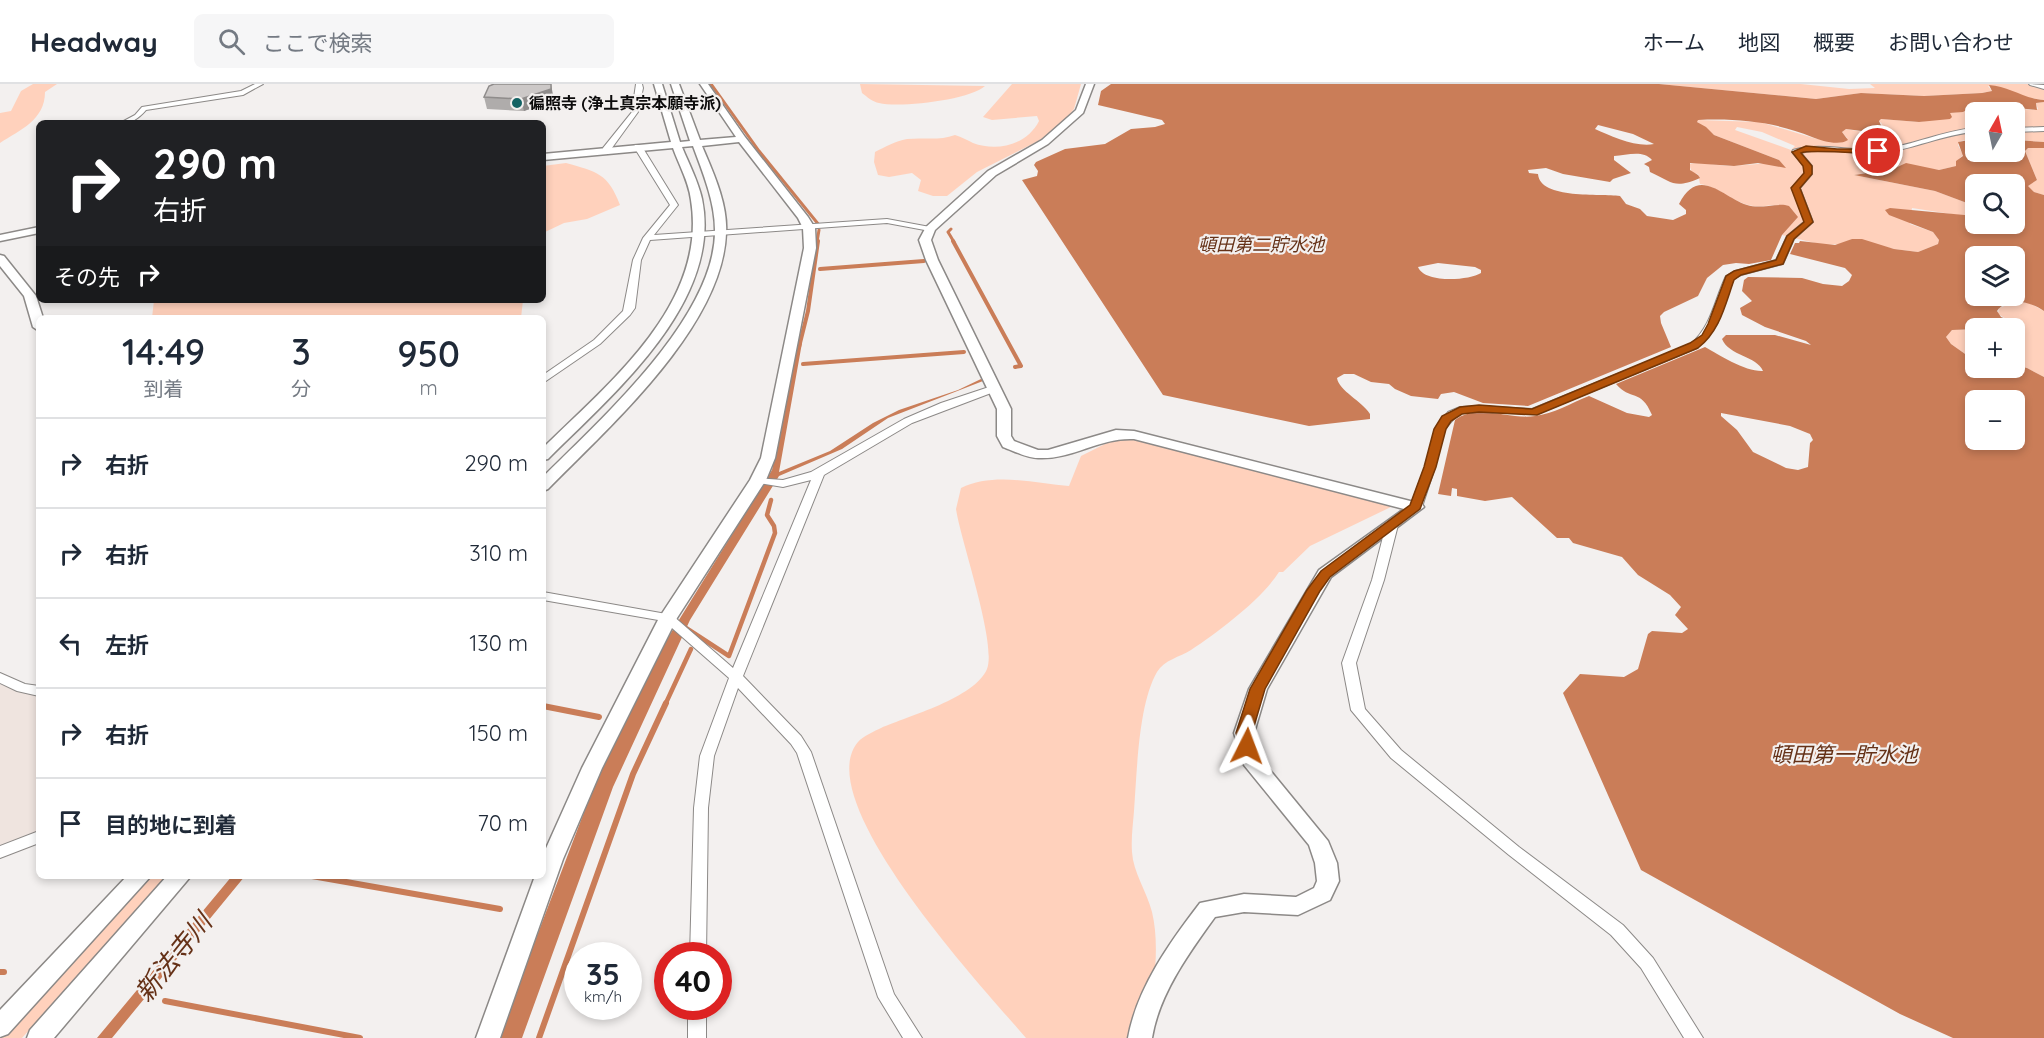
<!DOCTYPE html>
<html lang="ja">
<meta charset="utf-8">
<style>
:root{--surface:#fff;--page:#f6f6f7;--text:#1f2937;--muted:#747a83;--line:#e0e1e3}
body{margin:0;font-family:Quicksand,"Noto Sans JP",sans-serif;background:var(--page);color:var(--text);height:100vh;display:flex;flex-direction:column;font-size:22px;white-space:nowrap}
*{box-sizing:border-box;margin:0}
p{font-size:20px;color:var(--muted)}
.icon{flex:none;width:33px;height:33px;fill:none;stroke:currentColor;stroke-width:2;stroke-linecap:round;stroke-linejoin:round}
.map{position:relative;flex:1;overflow:hidden}
.drawer{position:absolute;left:36px;top:231px;width:510px;height:564px;display:flex;flex-direction:column;background:var(--surface);border-radius:9px;box-shadow:0 3px 9px #0003}
.drawer>*{flex:none}
.hud{position:absolute;left:36px;top:36px;width:510px;height:183px;border-radius:9px;box-shadow:0 3px 9px #0003;background:#202124;color:#fff;overflow:hidden}
.needle{width:39px;rotate:9deg}
.buttons{position:absolute;left:1965px;top:18px;display:grid;gap:12px}
.buttons a{display:grid;place-items:center;width:60px;height:60px;border-radius:9px;background:var(--surface);box-shadow:0 3px 9px #0003;font-size:30px}
.speed{position:absolute;left:564px;top:858px;display:flex;gap:12px;font-size:30px;font-weight:700;text-align:center}
.speed>*{display:grid;place-content:center;width:78px;height:78px;border-radius:50%;background:var(--surface);box-shadow:0 3px 9px #0003;line-height:1}
.speed small{font-size:15px;font-weight:400}
.speed .limit{border:9px solid #d22;background:#fff;color:#111}
.pin{position:absolute;display:grid;place-items:center;width:51px;height:51px;color:#fff;margin:-26px;border:3px solid #fff;border-radius:50%;box-shadow:0 2px 6px #0007}
.me{position:absolute;width:66px;margin:-33px;rotate:3deg;stroke-linejoin:round;filter:drop-shadow(0 0 4px #0008)}
.turn{display:flex;align-items:center;gap:21px;height:126px;padding:0 18px;font-size:27px}
.turn .icon{width:78px;height:78px;stroke-width:2.5}
.turn b{display:block;font-size:42px;line-height:51px}
.then{display:flex;align-items:center;height:57px;padding:0 18px;background:#0003;gap:12px;font-size:22px}
.eta{display:flex;justify-content:space-evenly;align-items:center;height:102px;text-align:center}
.eta b{font-size:36px;font-weight:600;line-height:42px}
ul{padding:0;list-style:none}
li{display:flex;align-items:center;gap:18px;height:90px;padding:0 18px;border-top:2px solid var(--line)}
li div{flex:1}
li b{display:block;font-size:22px}
li em{font-style:normal}
header{display:flex;align-items:center;gap:36px;box-sizing:border-box;height:84px;padding:0 30px;background:var(--surface);border-bottom:2px solid var(--line)}
header strong{font-size:28px}
nav{display:flex;gap:33px;margin-inline-start:auto;font-size:21px}
.search{width:420px;height:54px;background:var(--page);display:flex;align-items:center;gap:15px;box-sizing:border-box;padding:0 21px;border-radius:9px;color:var(--muted);font-size:22px}
.map>svg:first-child{display:block}
.built{fill:#efe4df}
.green{fill:#ffd1bc;fill-rule:evenodd}
.water{fill:#ca7d58;fill-rule:evenodd}
.lines{fill:none;stroke-linecap:round;stroke-linejoin:round}
.stream-far3{stroke:#ca7d58;stroke-width:3}
.stream-far2{stroke:#ca7d58;stroke-width:4}
.stream-far1{stroke:#ca7d58;stroke-width:4.5}
.stream{stroke:#ca7d58;stroke-width:6}
.street-casing{stroke:#8c8987;stroke-width:2}
.secondary-casing{stroke:#8c8987;stroke-width:3}
.street{fill:#fff;fill-rule:evenodd}
.secondary{fill:#fff;fill-rule:evenodd}
.wall{fill:#afacab}
.shaded-wall{fill:#8f8c8b}
.building{fill:#ccc8c7;stroke:#8f8c8b;stroke-width:1.5}
.route{fill:#b45309;stroke:#753606;stroke-width:1.5}
.poi-dot{fill:#146364;stroke:#f3f0ef;stroke-width:2}
.labels{text-anchor:middle;dominant-baseline:central;stroke-width:4.5;stroke-linejoin:round;paint-order:stroke}
.far-poi-label{font-size:16px;font-weight:bold;fill:#0d0c0c;stroke:#f3f0ef;text-anchor:start}
.far-water-label{font-size:18px;font-style:italic;fill:#653117;stroke:#f3f0ef}
.water-label{font-size:21px;font-style:italic;fill:#653117;stroke:#f3f0ef}
.near-water-label{font-size:26px;font-style:italic;fill:#653117;stroke:#f3f0ef}
</style>
<header>
<strong>Headway</strong>
<div class="search"><svg class="icon" aria-label="search" viewBox="0 0 24 24"><circle cx="10" cy="10" r="6"/><path d="M15 15l6 6"/></svg>ここで検索</div>
<nav><a>ホーム</a><a>地図</a><a>概要</a><a>お問い合わせ</a></nav>
</header>
<div class="map">
<svg width="2044" height="954" viewBox="0 0 2044 954">
<rect width="100%" height="100%" fill="#f3f0ef"/>
<path class="built" d="M0 600 39 612V748L0 763Z"/>
<path class="green" d="M33 0H57L45 8C45 36 20 46 0 59V29L11 27 21 7Z
M860 0 985 2C970 16 900 24 879 19 873 18 867 13 862 9Z
M1012 0H1081L1074 25 1066 35 1040 56 977 88 947 112H933L918 107 921 96 912 89 889 93 878 91 874 78 875 68C885 63 895 57 907 55 923 53 939 57 955 51 962 53 967 56 973 59 997 68 1027 61 1039 37L1037 32 992 36 983 33Z
M1659 0H1801L1849 5 1875 4 1870 0H2044V16C2022 15 2011 4 1988 2L1992 7 1982 9 1924 12 1861 9 1816 15Z
M2044 18V58L2015 56 2014 28H1976L1975 55 1960 57 1958 61 1963 71 1956 78V82L1939 86 1902 82 1854 91 1935 107 1975 122V132H1964L1912 124 1910 140 1933 148 1939 156 1938 160 1918 168 1894 165 1852 155 1842 160 1823 161 1782 151 1795 136 1794 128C1776 114 1767 126 1748 121 1730 116 1721 104 1700 100L1698 90 1692 89 1689 80C1702 77 1717 82 1731 82 1744 81 1766 80 1779 76L1714 51 1696 37 1698 36 1760 38 1817 55 1847 54 1842 48 1846 45 1875 50 1882 40 1879 37 1881 35 1919 38 1940 34 1950 29 1967 27 1979 20 2033 26 2038 25 2036 19ZM1737 43 1762 48 1795 62 1791 66 1735 46Z
M2028 64H2044V111L2034 108 2027 102 2037 96 2025 67Z
M566 79C597 88 608 89 620 121L587 135 564 139 543 149V82Z
M154 216H523L521 234H152Z
M2016 218 2029 219 2044 227V293L2027 284 2015 281 2014 244H2001L2006 242 2008 236 1998 230 1999 224Z
M1975 245V277L1951 260 1946 253 1952 246Z
M1114 353H1128L1393 422 1310 462 1283 488H1279C1261 516 1219 547 1191 566 1180 573 1164 576 1157 588 1138 621 1137 689 1134 727 1133 740 1131 754 1132 768 1133 788 1147 808 1152 828 1161 865 1153 919 1142 954H1026C987 908 808 717 858 658 863 652 875 647 881 644 908 632 975 614 987 585 997 559 961 458 956 425L961 404C993 388 1035 399 1069 402L1081 372 1111 357Z
M149 792H168L22 954H1Z"/>
<path class="water" d="M1111 0H1659L1816 15 1861 9 1924 12 1982 9 1992 7 1989 1C2009 2 2024 15 2044 16V18L2036 19 2037 26 1979 20 1963 28 1950 29 1952 33 1950 35 1919 38 1881 35 1879 37 1885 50 1846 45 1842 48 1848 56C1839 62 1822 57 1812 53 1776 38 1737 34 1698 36L1697 38 1706 43 1714 51 1779 76 1786 84 1758 79 1734 82 1690 79V86L1698 91 1700 94C1674 105 1674 99 1650 88L1649 83 1644 80 1652 76C1642 65 1626 72 1614 72V76L1631 89 1613 95 1610 98 1563 90 1546 84 1528 86 1529 89 1538 90C1540 116 1601 109 1620 112L1626 120 1640 125 1647 132 1673 136 1686 130V126L1679 120C1699 81 1722 113 1747 121 1759 125 1772 120 1785 121L1789 122 1798 133 1782 151 1771 176 1749 180 1736 179 1723 181 1707 194 1698 212 1664 228 1660 232 1661 239 1671 263 1528 322 1483 319 1454 308 1441 310 1438 315 1411 312 1395 305 1389 300 1371 298 1354 290H1344L1337 294C1339 307 1362 317 1370 330V335L1309 342 1163 311 1022 96 1037 92 1038 87 1034 81 1036 78 1065 65 1105 60 1131 45 1155 43 1165 40 1162 36 1098 21 1101 7ZM1598 41 1633 50 1654 60C1637 64 1611 52 1595 45ZM1438 179 1475 183 1481 186V189C1468 197 1424 199 1418 183Z
M1975 55 1976 68H2014L2015 56 2044 58V64H2028L2025 67 2037 96 2028 102 2034 108 2044 111V227C2031 218 2008 212 1997 227L2001 233 2008 236 2004 244 1952 246 1946 253 1951 260 1975 277 1976 284H2014L2015 281 2027 284 2044 293V954H1953L1900 930 1641 786 1563 609 1580 590 1624 593 1638 585 1648 550 1652 547 1682 549 1688 545 1675 531 1681 523 1670 511 1638 491 1622 473 1573 459 1569 454H1557L1512 413 1485 417 1457 412V405L1452 404 1451 412 1438 410 1455 336C1477 319 1510 336 1535 332 1553 330 1571 319 1589 312L1627 329 1649 333 1652 331C1641 304 1630 317 1616 300L1705 263C1719 271 1746 288 1763 287 1757 272 1729 272 1722 255L1726 251H1775L1811 261 1806 257 1765 243 1742 231 1740 224 1752 217 1742 207 1744 196 1748 193 1802 194 1823 200 1842 202 1849 197 1852 191 1845 184 1790 170 1795 159H1799L1800 157 1835 161 1852 155H1862L1894 165 1918 168 1938 160 1939 156 1933 148 1889 131 1885 126 1890 124 1975 132 1976 140H2014V100H1976L1975 122 1935 107 1854 91 1893 85 1906 79 1939 86 1956 82V77L1963 72 1958 58ZM1976 172H2014V212H1976ZM2014 316V356H1976V316ZM1721 329 1790 342 1810 350 1813 356 1810 359 1808 383 1798 386 1786 384 1753 368 1737 346 1721 332Z
M802 259 779 388 830 367 873 339 899 326 958 306 981 295 983 297 888 334 842 365 779 392 690 536 613 703 522 954H498L599 689 651 581 772 386 797 260Z
M232 792H245L112 954H97Z"/>
<g class="lines">
<path class="stream-far3" d="M711 0 759 67 819 141
M951 145 948 148 954 158
M817 158 819 146"/>
<path class="stream-far2" d="M953 157 1021 282 1015 283
M820 185 924 177
M799 263 808 227 818 157
M803 280 964 268"/>
<path class="stream-far1" d="M686 544 729 572 775 449 774 442 767 431 771 416
M665 621 691 565"/>
<path class="stream" d="M543 622 599 633
M312 792 500 825
M0 888H4
M165 917 360 954
M539 954 633 690 666 619"/>
<g class="street-casing">
<path id="street" d="M255 0H263L243 11 146 26C138 35 132 39 120 39L135 31 142 23 241 7Z
M636 0H642L643 4 638 28 609 68H603V64L632 28Z
M2029 0 2044 1V5L2030 1Z
M2044 43V47L2014 48V44Z
M1976 44V48C1942 50 1913 66 1880 69 1854 71 1826 62 1801 69L1812 82V90L1800 104 1813 138 1794 155 1783 180 1741 191 1733 195 1717 240 1697 264 1537 330 1479 328 1462 329 1456 332 1445 345 1435 383 1422 423 1416 426 1410 423 1425 383 1435 345 1448 328 1460 323 1479 322 1532 325 1691 260C1712 241 1714 217 1726 192L1735 187 1776 176 1787 152 1805 137 1792 104 1804 90V82L1792 68 1793 66C1822 58 1851 68 1881 65 1913 62 1943 46 1976 44Z
M635 61H641L678 121 654 151 887 135 930 143 934 145 930 147 887 139 650 156 641 176 635 224 630 231 600 260 543 299V291L594 256 623 227 633 176 643 154 670 121 634 63Z
M995 301 999 302V306L912 339 824 391 743 592 801 652 811 668 894 910 922 954H903L878 913 797 669 791 660 738 604 714 672 708 724 706 872H690L694 724 700 672 729 594 664 537 543 516V508L672 531 733 584 811 396 783 403 754 398 752 396 754 394 783 396 811 388 904 335 941 319Z
M1392 438 1398 441 1384 496 1356 579 1365 625 1401 666 1519 763 1623 841 1653 874 1703 954H1684L1641 884 1611 851 1509 771 1391 674 1351 626 1342 579 1372 496 1386 441Z
M0 589 25 600 39 602V612L17 607 0 599Z
M39 747V759L0 774V762Z
M688 922H706V954H688Z"/>
</g>
<g class="secondary-casing">
<path id="secondary" d="M654 0H662L680 58 690 57 671 0H679L700 56 736 53 700 0H708L745 53 808 133 815 144 816 164 775 374 766 396 677 534 602 684 563 775 500 954H476L535 792H543V771L582 684 659 534 750 396 761 374 804 164 803 144 798 134 739 58 702 62C713 88 728 120 726 149 723 242 610 342 548 405L543 407V393C600 336 716 233 715 146 715 118 703 89 693 62L682 63C689 80 698 97 702 115 723 218 613 310 548 375L543 376V364C609 299 708 220 691 116 689 98 679 81 673 64L543 76V70L671 58Z
M1086 0H1094L1083 29 1048 60 996 91 935 146 931 156 938 176 1011 325V352L1014 357 1038 366H1048L1116 346 1134 347 1422 420 1424 423 1331 493 1267 605 1254 649 1260 674 1328 757 1337 779 1339 797 1330 816 1298 831 1244 828 1215 833C1189 869 1159 910 1152 954H1128C1137 904 1170 858 1200 819L1244 810 1296 813 1314 804 1317 797 1315 779 1309 761 1244 681 1234 649 1249 605 1319 486 1404 425 1134 355C1101 353 1071 376 1038 374 1027 374 1014 367 1003 363L997 352V325L926 176 919 156 926 143 988 87 1042 56 1076 26Z
M39 143V149L0 157V151Z
M0 171 4 172 36 212 43 234H39V247L33 243 24 212 0 182Z
M127 792H151L8 950 0 953V926Z
M167 792H191L54 954H27L30 946Z"/>
</g>
<use href="#street" class="street"/>
<use href="#secondary" class="secondary"/>
</g>
<path class="wall" d="M553 11V17L524 27 487 25 484 13Z"/>
<path class="shaded-wall" d="M551 0 553 11V17L524 27 521 15Z"/>
<path class="building" d="M494 0H551V5L521 15 484 13 489 2Z"/>
<path class="route" d="M1806 62 1837 65H1878L1883 67 1878 70C1864 70 1810 65 1801 69L1812 82V90L1800 104 1813 138 1794 155 1783 180 1741 191 1734 196C1725 221 1720 247 1698 264L1537 331 1479 328 1462 330 1451 337 1446 345 1436 383 1420 425 1330 493 1320 507 1265 605 1252 649 1255 662 1253 666H1242L1236 649 1250 605 1307 506 1321 487 1410 421 1424 383 1434 345 1442 332 1460 323 1479 321 1532 325 1690 259 1702 251 1708 240 1726 192 1734 187 1776 176 1787 152 1804 138 1791 104 1804 89 1803 82 1792 68Z"/>
<circle class="poi-dot" cx="517" cy="19" r="6"/>
<g class="labels">
<g class="far-poi-label">
<text x="529" y="19">徧照寺 (浄土真宗本願寺派)</text>
</g>
<g class="far-water-label">
<text x="1261" y="160">頓田第二貯水池</text>
</g>
<g class="water-label">
<text x="1844" y="670">頓田第一貯水池</text>
</g>
<g class="near-water-label">
<text transform="translate(173 873) rotate(-51)">新法寺川</text>
</g>
</g>
</svg>
<div class="buttons">
<a><svg class="needle" viewBox="-14 -14 28 28"><path d="M0-13l5 13h-10z" fill="#e53935"/><path d="M0 13l5-13h-10z" fill="#747a83"/></svg></a>
<a><svg class="icon" aria-label="search" viewBox="0 0 24 24"><circle cx="10" cy="10" r="6"/><path d="M15 15l6 6"/></svg></a>
<a><svg class="icon" aria-label="layers" viewBox="0 0 24 24"><path d="M12 4l9 5-9 5-9-5zM3 14l9 5 9-5"/></svg></a>
<a>+</a>
<a>−</a>
</div>
<div class="speed"><div>35<small>km/h</small></div><div class="limit">40</div></div>
<div class="pin" style="left:1878px;top:67px;background:#d93025"><svg class="icon" aria-label="arrive" viewBox="0 0 24 24"><path d="M6 21V4h12l-3 4 3 4H6"/></svg></div>
<svg class="me" style="left:1247px;top:662px" viewBox="-20 -20 40 40"><path d="M0-17L14 15 0 8-14 15z" fill="#b45309" stroke="#fff" stroke-width="4"/></svg>
<div class="hud">
<div class="turn"><svg class="icon" aria-label="right" viewBox="0 0 24 24"><path d="M7 20v-9h11M14 6l5 5-5 5"/></svg><div><b>290 m</b>右折</div></div>
<div class="then">その先<svg class="icon" aria-label="right" viewBox="0 0 24 24"><path d="M7 20v-9h11M14 6l5 5-5 5"/></svg></div>
</div>
<section class="drawer">
<div class="eta">
<div><b>14:49</b><p>到着</p></div>
<div><b>3</b><p>分</p></div>
<div><b>950</b><p>m</p></div>
</div>
<ul>
<li><svg class="icon" aria-label="right" viewBox="0 0 24 24"><path d="M7 20v-9h11M14 6l5 5-5 5"/></svg><div><b>右折</b></div><em>290 m</em></li>
<li><svg class="icon" aria-label="right" viewBox="0 0 24 24"><path d="M7 20v-9h11M14 6l5 5-5 5"/></svg><div><b>右折</b></div><em>310 m</em></li>
<li><svg class="icon" aria-label="left" viewBox="0 0 24 24"><path d="M17 20v-9H6M10 6l-5 5 5 5"/></svg><div><b>左折</b></div><em>130 m</em></li>
<li><svg class="icon" aria-label="right" viewBox="0 0 24 24"><path d="M7 20v-9h11M14 6l5 5-5 5"/></svg><div><b>右折</b></div><em>150 m</em></li>
<li><svg class="icon" aria-label="arrive" viewBox="0 0 24 24"><path d="M6 21V4h12l-3 4 3 4H6"/></svg><div><b>目的地に到着</b></div><em>70 m</em></li>
</ul>
</section>
</div>
